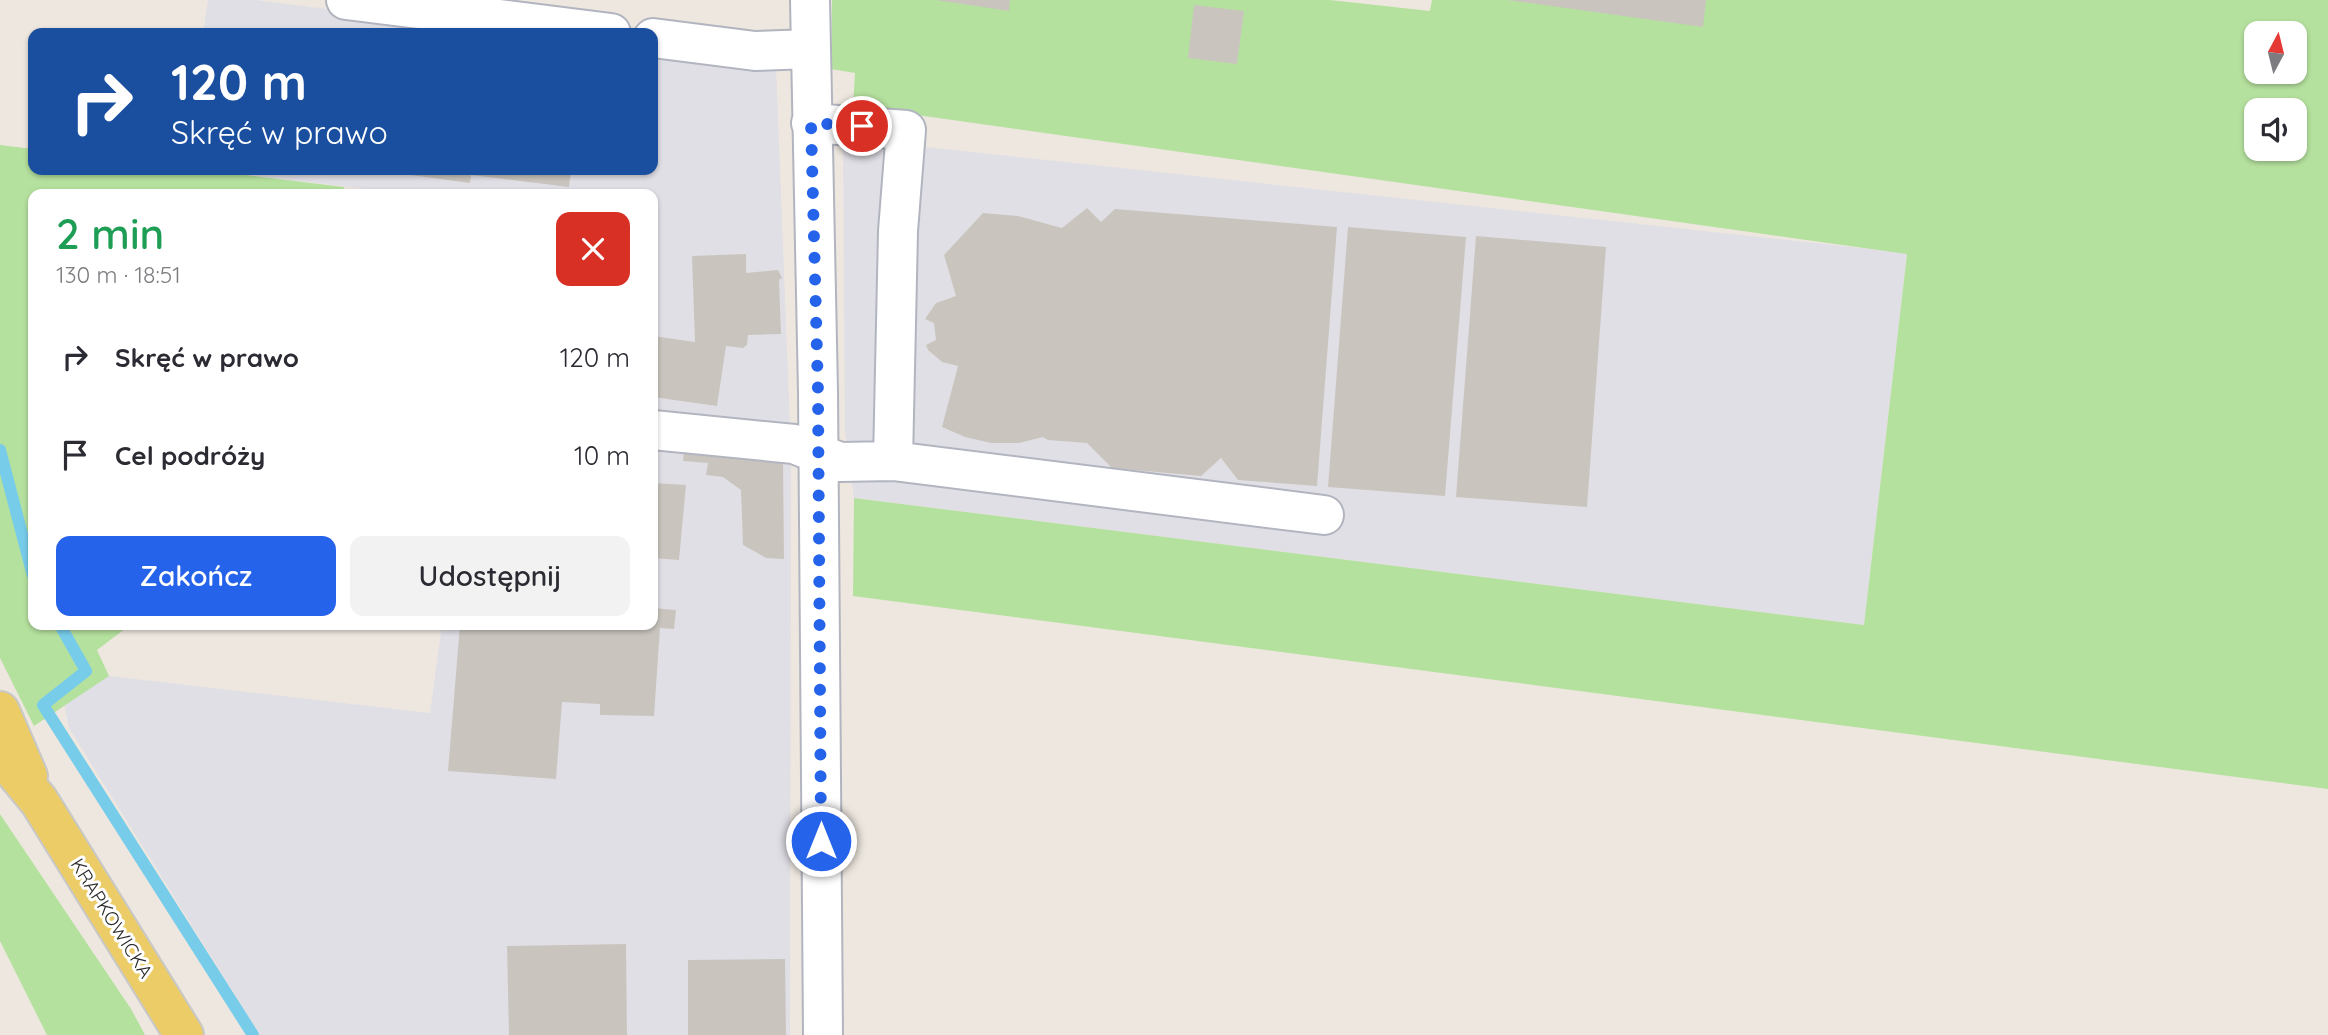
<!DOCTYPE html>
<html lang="pl">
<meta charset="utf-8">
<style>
:root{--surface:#fff;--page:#f2f2f3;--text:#2b2b33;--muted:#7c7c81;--accent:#2563eb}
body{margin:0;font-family:Quicksand,sans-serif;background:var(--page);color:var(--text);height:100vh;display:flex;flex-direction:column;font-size:26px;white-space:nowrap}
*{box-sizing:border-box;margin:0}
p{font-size:23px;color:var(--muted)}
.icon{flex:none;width:38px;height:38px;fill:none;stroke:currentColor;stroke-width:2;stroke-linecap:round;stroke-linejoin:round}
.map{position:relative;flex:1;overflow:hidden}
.details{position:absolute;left:28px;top:189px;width:630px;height:441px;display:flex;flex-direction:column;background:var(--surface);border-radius:14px;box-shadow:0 2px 5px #0004}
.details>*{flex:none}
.hud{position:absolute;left:28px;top:28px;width:630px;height:147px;border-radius:14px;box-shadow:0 2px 5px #0004;background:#1a4fa0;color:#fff;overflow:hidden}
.needle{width:46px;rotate:7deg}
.fabs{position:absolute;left:2244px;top:21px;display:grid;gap:14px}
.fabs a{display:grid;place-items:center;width:63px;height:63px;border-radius:14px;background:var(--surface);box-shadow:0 2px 5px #0004;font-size:35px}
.pin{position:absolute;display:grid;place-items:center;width:60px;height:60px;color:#fff;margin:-30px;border:4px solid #fff;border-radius:50%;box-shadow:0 2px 7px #0007}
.me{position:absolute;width:77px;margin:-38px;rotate:0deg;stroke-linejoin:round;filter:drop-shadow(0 0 5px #0008)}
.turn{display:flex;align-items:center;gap:24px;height:147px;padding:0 28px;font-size:32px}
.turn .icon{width:91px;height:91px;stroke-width:2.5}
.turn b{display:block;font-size:49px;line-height:60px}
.round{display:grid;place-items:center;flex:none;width:74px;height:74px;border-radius:14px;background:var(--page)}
.head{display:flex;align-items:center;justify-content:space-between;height:119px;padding:0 28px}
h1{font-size:42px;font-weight:600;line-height:52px;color:#1e9e55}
.primary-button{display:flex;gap:14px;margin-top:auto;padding:14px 28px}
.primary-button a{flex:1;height:80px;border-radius:14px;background:var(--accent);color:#fff;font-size:28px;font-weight:600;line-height:80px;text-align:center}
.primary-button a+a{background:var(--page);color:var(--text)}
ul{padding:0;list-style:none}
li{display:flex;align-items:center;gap:21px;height:98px;padding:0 28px}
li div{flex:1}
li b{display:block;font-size:26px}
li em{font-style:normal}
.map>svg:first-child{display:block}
.industrial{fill:#e1dfe6}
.green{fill:#b5e19e;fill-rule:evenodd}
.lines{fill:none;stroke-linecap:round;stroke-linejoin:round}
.stream{stroke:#77ccea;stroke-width:12}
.building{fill:#c9c5be}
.minor-casing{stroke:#b2b5bf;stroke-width:42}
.major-casing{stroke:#c8c8c8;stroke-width:42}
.minor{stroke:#fff;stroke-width:38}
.major{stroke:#ebcc66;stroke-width:38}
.route{stroke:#2563eb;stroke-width:12;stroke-dasharray:0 21.6}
.labels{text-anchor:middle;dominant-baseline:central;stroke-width:6;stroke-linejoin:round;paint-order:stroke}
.street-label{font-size:19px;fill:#2c2c2c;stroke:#fff}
</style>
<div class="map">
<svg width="2328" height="1035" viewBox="0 0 2328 1035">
<rect width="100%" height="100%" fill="#ede7df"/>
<path class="industrial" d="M208 0H256L516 33H203Z
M653 51 776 66 791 453 790 1035H260L69 728 64 704 109 676 430 713 442 625H653V194H410L204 170H653Z
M843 138 1907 253 1864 625 854 498 845 432Z"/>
<path class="green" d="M832 0H1330L1430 11 1432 0H2328V789L853 596 854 498 1864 625 1907 254 853 106 855 73 831 69ZM2256 33H2294V72H2256ZM2256 110H2294V149H2256Z
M0 145 33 149V170H204L344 187 343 194H33V625H130L97 650 109 676 34 726 0 658Z
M0 814 131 1009 145 1035H47L0 941Z"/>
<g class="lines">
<path class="stream" d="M0 450 33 576
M60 625 86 671 43 705 253 1035"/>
</g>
<path class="building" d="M936 0H1010L1009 11Z
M1507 0H1706L1703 27Z
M1194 5 1244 11 1237 64 1188 58Z
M374 170H571L569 187 471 175 470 183Z
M1087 208 1101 222 1115 209 1337 227 1317 486 1238 480 1221 458 1201 476 1112 468 1087 443 1048 440 1043 437 1019 443H991L965 437 942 427 958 366 942 362 928 350 926 345 936 340 934 323 925 319 936 303 956 296 944 255 983 213 1018 216 1062 228Z
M1348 227 1466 237 1445 496 1328 487Z
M1476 236 1606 247 1587 507 1456 497Z
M746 254V273L778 270 782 278 779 280 781 334 748 335 747 345 743 348 726 346 717 406 653 397V336L695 342 692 256Z
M685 440 783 460 784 559 766 558 743 545 741 490 723 477 706 475 708 463 683 461Z
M653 483 686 485 679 560 653 558Z
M653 608 676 610 674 629 660 628 654 716 600 715V704L562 702 556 779 448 771 460 625H653Z
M626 944 627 1035H509L507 946Z
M785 959 786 1035H688V960Z"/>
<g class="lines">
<g class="minor-casing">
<path id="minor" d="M346 0 611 33
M810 0 818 392 823 1035
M653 38 755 51 810 49
M811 123 906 130 898 231 893 461
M653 430 794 444 840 462 893 461 1324 515"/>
</g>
<g class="major-casing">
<path id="major" d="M0 711 28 776
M0 754 39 801 184 1035"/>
</g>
<use href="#minor" class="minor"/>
<use href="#major" class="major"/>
</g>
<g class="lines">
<path class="route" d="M821 841 818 392 811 123 862 126"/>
</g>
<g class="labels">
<g class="street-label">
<text transform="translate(112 918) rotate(58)">KRAPKOWICKA</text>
</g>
</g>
</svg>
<div class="fabs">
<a><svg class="needle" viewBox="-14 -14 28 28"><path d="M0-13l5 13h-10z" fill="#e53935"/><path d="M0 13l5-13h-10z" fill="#7c7c81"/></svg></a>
<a><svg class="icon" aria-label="sound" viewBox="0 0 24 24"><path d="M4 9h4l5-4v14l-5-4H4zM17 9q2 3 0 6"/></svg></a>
</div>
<div class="pin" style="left:862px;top:126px;background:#d93025"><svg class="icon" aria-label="arrive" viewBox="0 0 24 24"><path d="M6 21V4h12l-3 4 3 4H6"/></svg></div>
<svg class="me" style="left:821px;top:841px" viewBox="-20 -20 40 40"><circle r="17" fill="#2563eb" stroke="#fff" stroke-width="3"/><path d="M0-11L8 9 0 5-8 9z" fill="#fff"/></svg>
<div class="hud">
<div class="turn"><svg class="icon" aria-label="right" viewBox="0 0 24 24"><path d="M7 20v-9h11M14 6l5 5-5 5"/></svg><div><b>120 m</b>Skręć w prawo</div></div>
</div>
<section class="details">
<div class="head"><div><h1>2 min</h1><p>130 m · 18:51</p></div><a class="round" style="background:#d93025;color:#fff"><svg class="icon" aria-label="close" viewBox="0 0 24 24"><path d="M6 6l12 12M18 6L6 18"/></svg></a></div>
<ul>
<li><svg class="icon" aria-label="right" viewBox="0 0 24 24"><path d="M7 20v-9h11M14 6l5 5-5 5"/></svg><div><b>Skręć w prawo</b></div><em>120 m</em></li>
<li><svg class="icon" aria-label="arrive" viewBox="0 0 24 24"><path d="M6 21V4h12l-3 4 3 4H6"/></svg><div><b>Cel podróży</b></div><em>10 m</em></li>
</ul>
<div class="primary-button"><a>Zakończ</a><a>Udostępnij</a></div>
</section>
</div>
